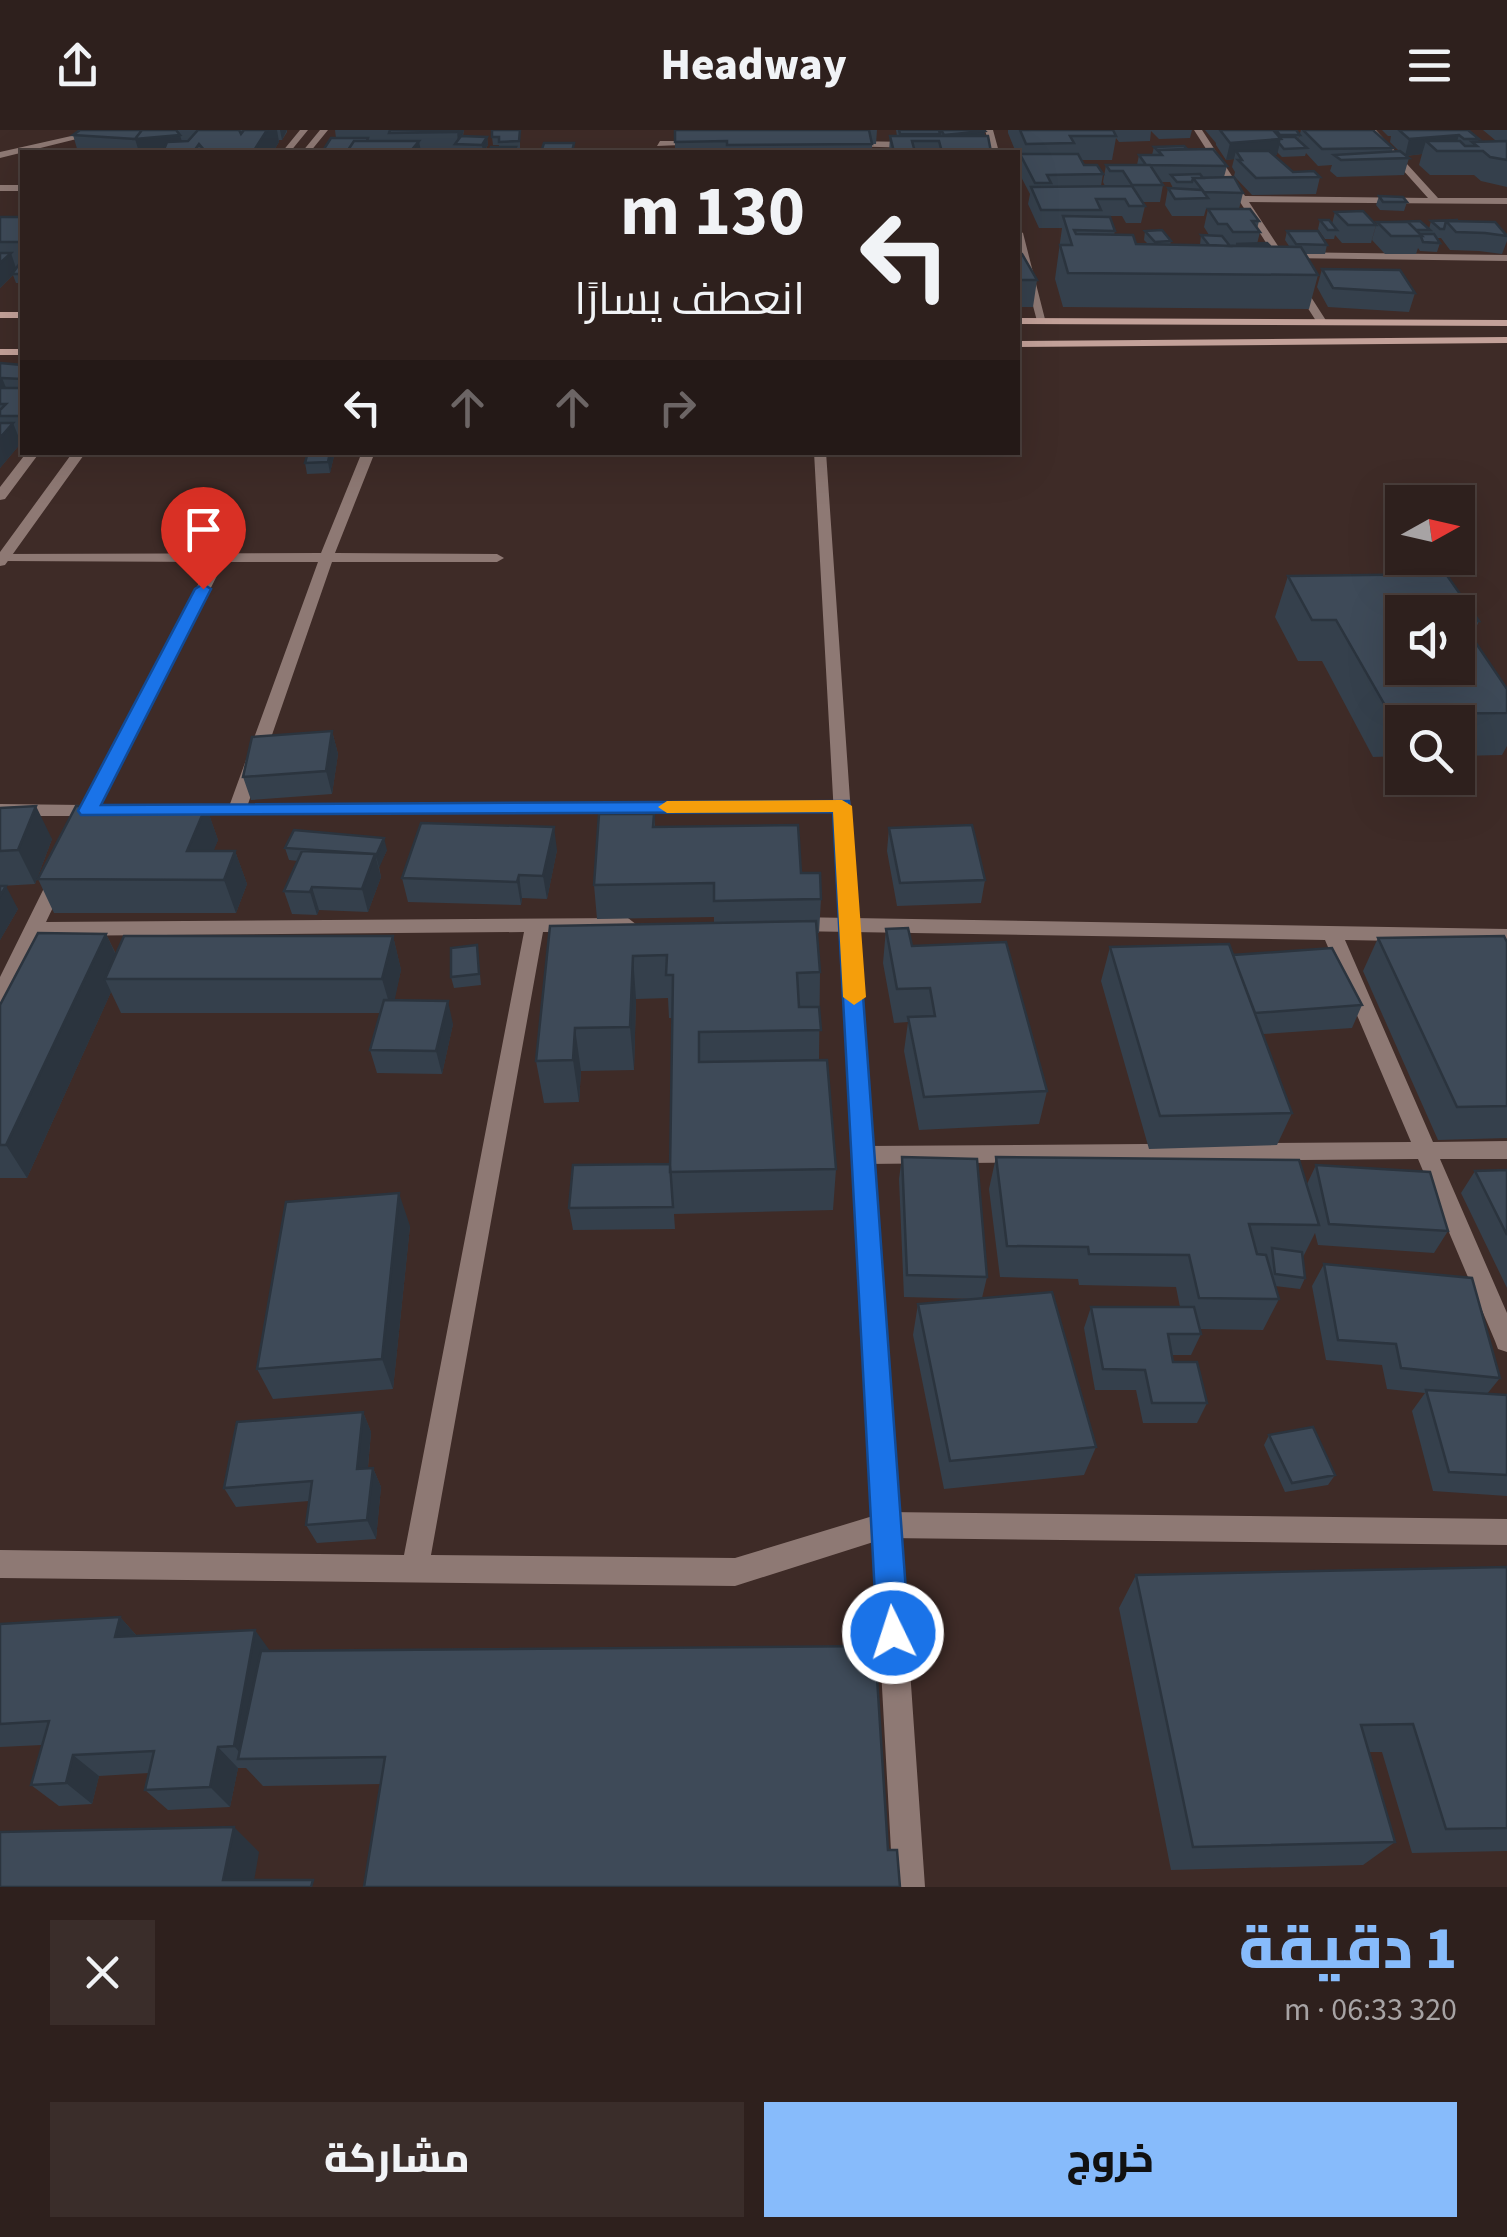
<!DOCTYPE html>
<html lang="ar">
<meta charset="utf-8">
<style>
:root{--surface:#2e201d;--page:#3a2d2a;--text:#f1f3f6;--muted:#a7a3a4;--line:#493e3b;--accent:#87bbfb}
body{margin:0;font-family:"Source Sans 3",Cairo,sans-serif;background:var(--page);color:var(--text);direction:rtl;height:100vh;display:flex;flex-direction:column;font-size:38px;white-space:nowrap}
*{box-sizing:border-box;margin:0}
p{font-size:32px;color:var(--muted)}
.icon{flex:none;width:55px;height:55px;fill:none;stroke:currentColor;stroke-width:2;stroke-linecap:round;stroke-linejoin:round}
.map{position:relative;height:1757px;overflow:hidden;direction:ltr}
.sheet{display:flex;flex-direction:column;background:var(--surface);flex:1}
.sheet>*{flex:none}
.top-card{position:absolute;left:20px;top:20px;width:1000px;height:305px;border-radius:0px;box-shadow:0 10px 40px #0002,0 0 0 2px var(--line);direction:rtl;background:#2e201d;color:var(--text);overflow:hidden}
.needle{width:65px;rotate:82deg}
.tools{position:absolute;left:1385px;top:355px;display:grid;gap:20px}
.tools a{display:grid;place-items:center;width:90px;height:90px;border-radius:0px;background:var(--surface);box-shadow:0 10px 40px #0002,0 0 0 2px var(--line);font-size:50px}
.pin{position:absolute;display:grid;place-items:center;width:85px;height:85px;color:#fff;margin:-102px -42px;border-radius:50% 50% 50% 0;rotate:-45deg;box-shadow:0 0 10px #0007}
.pin .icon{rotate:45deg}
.me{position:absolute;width:110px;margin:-55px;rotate:356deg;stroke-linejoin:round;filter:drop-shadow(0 0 8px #0008)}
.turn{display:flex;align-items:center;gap:35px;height:210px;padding:0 50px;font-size:45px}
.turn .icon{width:130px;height:130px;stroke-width:2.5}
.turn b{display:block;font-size:70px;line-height:85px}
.lanes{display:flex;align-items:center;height:95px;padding:0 50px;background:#0003;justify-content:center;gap:50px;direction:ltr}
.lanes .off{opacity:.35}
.round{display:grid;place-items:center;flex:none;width:105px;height:105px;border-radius:0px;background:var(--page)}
.headline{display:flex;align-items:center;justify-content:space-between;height:170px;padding:0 50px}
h1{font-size:60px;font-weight:800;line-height:75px;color:var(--accent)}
.button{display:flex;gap:20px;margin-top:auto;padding:20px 50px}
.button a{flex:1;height:115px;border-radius:0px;background:var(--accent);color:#111;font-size:40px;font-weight:800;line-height:115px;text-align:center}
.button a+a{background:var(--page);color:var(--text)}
header{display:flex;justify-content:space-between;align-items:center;height:130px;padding:0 50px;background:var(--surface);font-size:45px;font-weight:800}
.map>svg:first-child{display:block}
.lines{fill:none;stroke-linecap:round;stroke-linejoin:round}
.minor{fill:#8e7974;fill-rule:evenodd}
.tertiary{fill:#8e7974;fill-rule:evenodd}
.secondary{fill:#c3a199;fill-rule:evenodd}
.wall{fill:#35404c;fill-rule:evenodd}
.shaded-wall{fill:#2b343e}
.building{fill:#3e4a58;stroke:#2b343e;stroke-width:2.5;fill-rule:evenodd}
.route{fill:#1a73e8;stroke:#114b97;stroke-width:2.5}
.slow{fill:#f59e0b}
</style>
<header><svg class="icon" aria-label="menu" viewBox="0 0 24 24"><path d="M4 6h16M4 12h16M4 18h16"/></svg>Headway<svg class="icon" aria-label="share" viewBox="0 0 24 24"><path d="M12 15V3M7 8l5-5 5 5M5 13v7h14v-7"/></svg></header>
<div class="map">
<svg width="1507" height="1757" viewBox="0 0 1507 1757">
<rect width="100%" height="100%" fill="#3e2b27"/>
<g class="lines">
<path class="minor" d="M98 0H113L0 28V22Z
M985 0H993L999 22H991Z
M1194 0H1202L1245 66 1428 68 1367 0H1376L1438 68H1507V74L1249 72 1282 122 1507 125V131L1286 128 1327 192 1318 194Z
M660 11H701L705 14 657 16Z
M845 11 916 12 920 15 916 18 842 16Z
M0 55H22V61H0Z
M1018 100 1023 103 1046 193 1037 191 1018 119Z
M362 322H375L335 423 497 424 504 428 497 432H332L248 674 842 671 848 672 851 676 848 680 173 684 170 680 173 676 179 674H230L318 432H224L100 675 109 681 106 685 95 686 85 694 79 692 77 686H0V674L83 675 210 432 4 431 0 430V424L321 423Z
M59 740 68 746 46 792 628 788 637 795 628 802H543L431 1425 735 1428 886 1382 1507 1389V1415L886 1408 735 1456 0 1448V1420L404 1425 524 802 39 806 7 872 0 874V847L50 746Z
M792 787 1507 799V813L1345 810 1433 1012 1507 1011V1029H1440L1507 1183V1222L1498 1219 1495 1211 1418 1029 865 1034 857 1031 854 1025 857 1019 865 1016 1411 1012 1325 810 792 801 783 794Z"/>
<path class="tertiary" d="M300 0H308L290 22H282Z
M320 0H328L310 22H302Z
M27 322H40L5 369 0 370V357Z
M73 322H86L5 435 0 436V422Z
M814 322H826L925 1757H893Z"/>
<path class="secondary" d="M0 182H22V188H0Z
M1018 188 1507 190V196L1018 194Z
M1507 207V213L1018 217V211Z
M0 219H22V225H0Z"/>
</g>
<path class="wall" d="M80 0H287V2L282 10H279V12L273 22H78L73 5Z
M335 0H464L463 6 487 7 488 15 484 22H489L499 17V15H493L492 7 520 0V19H516L517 22H456V19H420L336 8Z
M675 0H877L876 14H872V22H675Z
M896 0H984L985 6 991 22H889L890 6H897Z
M1008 0H1192L1190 8 1159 9 1151 1 1150 11 1119 12 1116 8 1112 30H1081L1084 35 1103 44 1101 56H1105L1103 52 1106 35H1137L1139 25H1152L1154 17 1187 19 1227 36 1224 47 1243 63 1239 79 1259 91 1257 99 1260 102 1257 114 1270 116H1289L1285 110 1287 101 1327 115 1325 124H1305L1318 145 1309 179 1063 177 1055 149 1062 98H1039L1028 74 1030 64 1018 41 1019 30 1008 3ZM1161 52H1170L1173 58H1168L1165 75 1172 86H1204L1206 79H1210H1208L1204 97 1209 105H1201L1200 115H1170L1171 111 1145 101 1144 110 1148 114H1136L1114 105 1115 101 1100 86H1122L1126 93H1141L1145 76 1142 72H1160L1163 55Z
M1205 0H1296L1300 5 1298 10 1301 0H1373L1393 18 1392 21H1399L1390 12 1391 6H1388L1382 0H1468L1479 9 1478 12 1507 11V57L1481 51 1474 45H1430L1419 35 1422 24 1406 26 1409 28 1404 45 1337 47 1330 41 1332 35 1318 36 1306 23 1305 26 1282 27 1277 22V25H1274L1293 42 1320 47 1316 64 1252 65 1234 46 1235 42 1232 37 1234 29 1226 30 1216 15V13Z
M1483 0H1507V10H1495Z
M1379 66 1407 72 1404 81 1380 80 1376 75Z
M1335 82 1376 95 1371 113H1342L1335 105 1334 109H1325L1318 99 1320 90 1332 94Z
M0 87H22V153H16L13 145 0 158Z
M1458 90 1507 104V111L1502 124 1479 121 1450 120 1441 108H1437L1440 113 1437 122 1420 121 1418 118 1416 124H1385L1372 110 1377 92 1429 99 1431 91Z
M1018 124 1037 150 1033 177H1018Z
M1322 139 1415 163 1409 182 1328 177 1317 157Z
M0 233 22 235V306H18L21 313 0 338Z
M308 322H335L330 343 307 344 305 333Z
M1288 446 1479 491 1472 507 1507 559V616L1502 625 1458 626V592H1402V626L1373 627 1322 531H1298L1275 487Z
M332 601 338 624 332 664 251 670 243 647Z
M206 676 218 710 213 721H235L247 754 236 783H54L38 749Z
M0 678 52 709 35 754 1 756 18 779 0 810Z
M654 684 655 696 801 743 821 769 819 803H817L820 842 819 930 836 1039 833 1080 674 1084 675 1099 573 1100 569 1078 670 1034 672 888H669L668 868 636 869 634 940 581 941 579 972 544 973 536 931 550 796 714 793V787L597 789 594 755Z
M889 698 985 750 981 773 897 776 887 721Z
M285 718 387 720 379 737 381 747 368 782 319 780 317 785 292 784 284 761 298 731 289 730Z
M557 720 547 769 522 768 521 775 408 772 402 748Z
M886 799 912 816 1047 961 1039 994 919 1000 904 921 908 892 894 893 883 833Z
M106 804 116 824 393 806 401 840 394 870 453 894 442 944 377 943 370 920 380 883H121L111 862 27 1048H0V875Z
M1378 808 1507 812V1008L1438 1010 1363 841Z
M477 815 481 855 454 858 451 847Z
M1110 817 1233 825 1362 875 1352 898 1263 904 1292 983 1277 1015 1149 1019 1101 851Z
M902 1027 987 1147 982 1168 1096 1317 1084 1345 944 1359 913 1205 918 1174 977 1169 904 1167 899 1049Z
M996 1027 1307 1054 1316 1035 1448 1101 1434 1123 1318 1115 1315 1103 1303 1127 1305 1148 1300 1159 1275 1156 1279 1169 1263 1200 1200 1199 1201 1204 1191 1225H1172L1173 1232 1207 1273 1197 1293H1143L1136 1260H1095L1084 1198 1091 1177H1180L1176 1157 1079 1155 1078 1149 1000 1147 989 1059Z
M1507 1040V1158L1461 1063 1475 1041Z
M410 1096 393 1259 273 1269 257 1239Z
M1324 1134 1500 1248 1487 1264 1507 1265V1366L1433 1361 1412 1281 1425 1263 1387 1259 1382 1235 1326 1230 1312 1156Z
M363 1282 371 1302 368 1338H373L381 1357 376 1409 317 1413 306 1395 309 1371 236 1377 224 1358Z
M1269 1305 1335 1345 1328 1355 1285 1362 1264 1315Z
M1507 1437V1721L1412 1723 1382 1622H1369L1395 1712 1363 1735 1171 1740 1119 1478 1136 1445Z
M120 1487 137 1506 270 1521 888 1720 381 1654 263 1656 246 1638H238L230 1677 168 1680 145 1660 149 1643 99 1646 92 1674 59 1676 31 1655 42 1615 0 1617V1494Z"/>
<path class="shaded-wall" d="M267 0H277L279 12 273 22H253Z
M280 0H287L282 10Z
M457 0H464L460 14H458Z
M985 1 984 10 944 5Z
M180 5 185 22H139L135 9Z
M1459 5 1454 21 1426 11 1422 24 1405 26 1409 9Z
M487 7 488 15 483 22 482 15Z
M1281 9 1277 25 1241 28 1236 21 1234 29 1226 30 1230 13Z
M419 11 421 22H410Z
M11 123 17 141 0 158V133Z
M2 248 10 267 0 274V249Z
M13 293 21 313 0 338V308Z
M330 322H335L330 343 328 332Z
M332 601 338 624 332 664 326 641Z
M36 676 52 709 35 754 18 720Z
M206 676 218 710 202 750 187 721Z
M554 697 557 720 547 769 543 746Z
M384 708 387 720 379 738 376 726Z
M235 721 247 754 236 783 224 750Z
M375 724 381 747 368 782 362 759Z
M519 745 522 768 521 775 517 752Z
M6 756 18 779 0 810V766Z
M312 757 319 780 317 785 310 762Z
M106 804 122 838 105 849 111 862 27 1048 6 1015Z
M393 806 401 840 392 883 382 849Z
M633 826 636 869 634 940 630 897Z
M448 871 453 894 442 944 436 921Z
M575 898 581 941 579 972 573 930Z
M399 1063 410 1096 393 1259 382 1229Z
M363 1282 371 1302 366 1358 357 1339Z
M373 1338 381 1357 376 1409 367 1390Z
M120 1487 142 1512 115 1507Z
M255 1500 273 1525 245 1629 234 1616Z
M218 1617 238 1638 230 1677 210 1657Z
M73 1625 99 1646 92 1674 66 1653Z
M234 1697 259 1722 253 1757 223 1750Z"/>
<path class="building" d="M80 0H142L135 9 73 5Z
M142 0H176L180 5 135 9Z
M198 0H239L241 4 244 0H267L253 22H211L212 21H205L199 14 194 21 189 22H163L167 12 188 11Z
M390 0H457L456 2 389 3Z
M492 0H520L519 11 499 12V7H492Z
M675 0H869L872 14 727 15V11L675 12Z
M899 0H939L940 4H900Z
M941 0H984L985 1 944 5Z
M1020 0H1113L1116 6H1070L1074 13 1026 14Z
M1220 0H1273L1281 9 1230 13Z
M1276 0H1296L1300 5H1280Z
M1303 0H1373L1393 18 1322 19Z
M1399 0H1468L1479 9H1464L1459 5 1409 9Z
M461 6 487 7 482 15 455 14Z
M890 6H988L991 22H942L939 11H912L915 22H894Z
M1279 7H1295L1307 18 1284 19 1279 13Z
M331 8H368L367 11H354L348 20 322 22Z
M354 11H419L410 22H327L348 20Z
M1426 11H1460L1465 16H1477L1472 12 1507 11V30L1490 27 1483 21H1437Z
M544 13H574L572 22H541Z
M1184 16 1187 19 1158 20V21L1154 17Z
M491 17H516L514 22H489Z
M1213 19 1227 36 1146 35 1139 25H1162L1158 20Z
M1236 21H1269L1293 42 1314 41 1320 47 1256 48 1238 30H1242Z
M1400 21 1409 28 1341 30 1334 25Z
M1020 24H1078L1084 35H1097L1103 44 1047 45 1051 53H1035Z
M1106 35H1150L1163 55H1132L1123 41H1110Z
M1200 44 1203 48H1193L1192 52H1177L1171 45Z
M1234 47 1243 63 1204 62 1193 48Z
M1132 56 1145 76H1129L1125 69H1096L1101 80H1041L1031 57Z
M1168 58 1202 60 1208 68 1175 69Z
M1379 66 1403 67 1407 72H1383Z
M1208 79H1250L1259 91H1252L1260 102H1233L1227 94H1218Z
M1363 81 1376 95H1348L1335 82Z
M1063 86 1110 87 1115 101 1074 100 1076 104 1133 105 1136 114 1301 117 1318 145 1068 143 1060 115H1072Z
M0 87H22V112H0Z
M1320 90H1329L1337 100H1328Z
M1458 90 1446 91 1444 99H1440L1431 91Z
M1420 91 1430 100H1416L1408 92H1390Z
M1446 91 1495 92 1507 106 1485 103 1456 102Z
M1377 92H1408L1422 106H1391Z
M1162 100 1171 111 1155 112 1145 101Z
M1287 101H1318L1327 115 1296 114Z
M1420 104H1434L1440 113 1423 112Z
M1201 105 1222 106 1230 116 1209 115Z
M1267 113 1270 116 1236 114Z
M0 123H11L0 133Z
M1018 124H1022L1037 150H1018Z
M20 133H22V144H12Z
M1322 139 1400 140 1415 163 1333 158Z
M0 233 22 235V249L2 248 0 249Z
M0 258H22V283L20 286H0V280L6 274H0Z
M0 293H13L0 308Z
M308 322H330L328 332 305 333Z
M1446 444 1479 491H1461L1507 559V583L1390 584 1336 490H1312L1288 446ZM1402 482H1458V538H1402Z
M332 601 326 641 243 647 252 607Z
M36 676 18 720 0 721V678Z
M76 676H206L187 721H235L224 750 38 749Z
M599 684H654L653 697 798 695 801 743H820L821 769 714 771V753L594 755Z
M421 693 554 697 543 746 519 745 517 752 402 748Z
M972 695 985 750 900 753 889 698Z
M294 700 384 708 376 726 375 724 285 718Z
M302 721 375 724 362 759 312 757 310 762 284 761Z
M0 756H6L0 766Z
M816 791 820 842 797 843 799 877H819L821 900 699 902V932L827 930 836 1039 670 1042 673 845H666L667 825 633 826 630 897 575 898 573 930 536 931 550 796Z
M908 798 912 816 1006 812 1047 961 924 967 908 887 935 886 930 858 897 859 886 799Z
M38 803 106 804 6 1015H0V875Z
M124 806H393L382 849H105Z
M1504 806 1507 812V976L1457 977 1378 808Z
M1229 814 1292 983 1160 986 1110 817Z
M477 815 479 844 451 847V818Z
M1332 818 1362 875 1255 883 1233 825Z
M384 870 448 871 436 921 370 920Z
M902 1027 977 1029 987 1147 907 1145Z
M996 1027 1299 1030 1319 1095 1249 1094 1257 1124 1266 1125 1279 1169 1199 1168 1189 1125 1089 1124 1088 1117 1007 1116Z
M670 1034 673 1077 569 1078 573 1035Z
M1316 1035 1430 1042 1448 1101 1329 1094Z
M1507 1040V1105L1475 1041Z
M399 1063 382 1229 257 1239 286 1072Z
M1272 1118 1302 1122 1305 1148 1275 1144Z
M1324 1134 1472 1148 1500 1248 1401 1238 1396 1214 1338 1210Z
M1052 1162 1096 1317 950 1331 918 1174Z
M1091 1177H1194L1201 1204H1168L1173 1232H1197L1207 1273H1152L1145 1240 1103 1239Z
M1426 1260 1507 1265V1345L1449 1342Z
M363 1282 357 1339 373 1338 367 1390 306 1395 312 1351 224 1358 237 1292Z
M1313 1297 1335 1345 1292 1353 1269 1305Z
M1507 1437V1698L1446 1699 1413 1594 1361 1595 1395 1712 1193 1717 1136 1445Z
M120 1487 115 1507 255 1500 234 1616 218 1617 210 1657 145 1660 154 1621 73 1625 66 1653 31 1655 49 1591 0 1594V1494Z
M875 1516 888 1720H897L900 1757H364L385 1627 238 1629 261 1521Z
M234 1697 223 1750H313L311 1757H0V1702Z"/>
<path class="route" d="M203 454 211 459 101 675 849 671 909 1503 904 1515 893 1519 882 1515 877 1503 833 682 81 685 78 681 195 459Z"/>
<path class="slow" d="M842 670 852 676 866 867 854 875 843 867 833 682 667 683 658 677 667 671Z"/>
</svg>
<div class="tools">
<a><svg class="needle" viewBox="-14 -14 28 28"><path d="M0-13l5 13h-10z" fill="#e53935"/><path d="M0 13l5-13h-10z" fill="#a7a3a4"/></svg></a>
<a><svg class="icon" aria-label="sound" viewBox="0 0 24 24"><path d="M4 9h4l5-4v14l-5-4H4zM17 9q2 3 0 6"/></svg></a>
<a><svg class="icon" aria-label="search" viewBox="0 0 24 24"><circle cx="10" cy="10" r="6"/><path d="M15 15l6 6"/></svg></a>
</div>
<div class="pin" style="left:203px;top:459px;background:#d93025"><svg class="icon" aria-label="arrive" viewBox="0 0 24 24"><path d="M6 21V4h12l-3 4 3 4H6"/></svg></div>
<svg class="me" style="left:893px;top:1503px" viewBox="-20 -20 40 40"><circle r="17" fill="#1a73e8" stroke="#fff" stroke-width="3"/><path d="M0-11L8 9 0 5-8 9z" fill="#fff"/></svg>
<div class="top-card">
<div class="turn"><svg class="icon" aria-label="left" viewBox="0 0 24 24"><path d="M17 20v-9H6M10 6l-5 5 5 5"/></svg><div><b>130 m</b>انعطف يسارًا</div></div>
<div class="lanes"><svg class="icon" aria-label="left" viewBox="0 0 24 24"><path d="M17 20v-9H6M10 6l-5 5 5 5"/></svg><svg class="icon off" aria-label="ahead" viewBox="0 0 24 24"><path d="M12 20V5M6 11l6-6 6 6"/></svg><svg class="icon off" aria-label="ahead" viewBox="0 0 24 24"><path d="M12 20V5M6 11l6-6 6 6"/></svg><svg class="icon off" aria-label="right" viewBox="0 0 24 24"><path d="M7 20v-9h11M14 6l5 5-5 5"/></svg></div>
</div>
</div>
<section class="sheet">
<div class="headline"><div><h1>1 دقيقة</h1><p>320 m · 06:33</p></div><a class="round"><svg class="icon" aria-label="close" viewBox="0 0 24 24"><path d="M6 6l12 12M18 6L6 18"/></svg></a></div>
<div class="button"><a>خروج</a><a>مشاركة</a></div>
</section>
